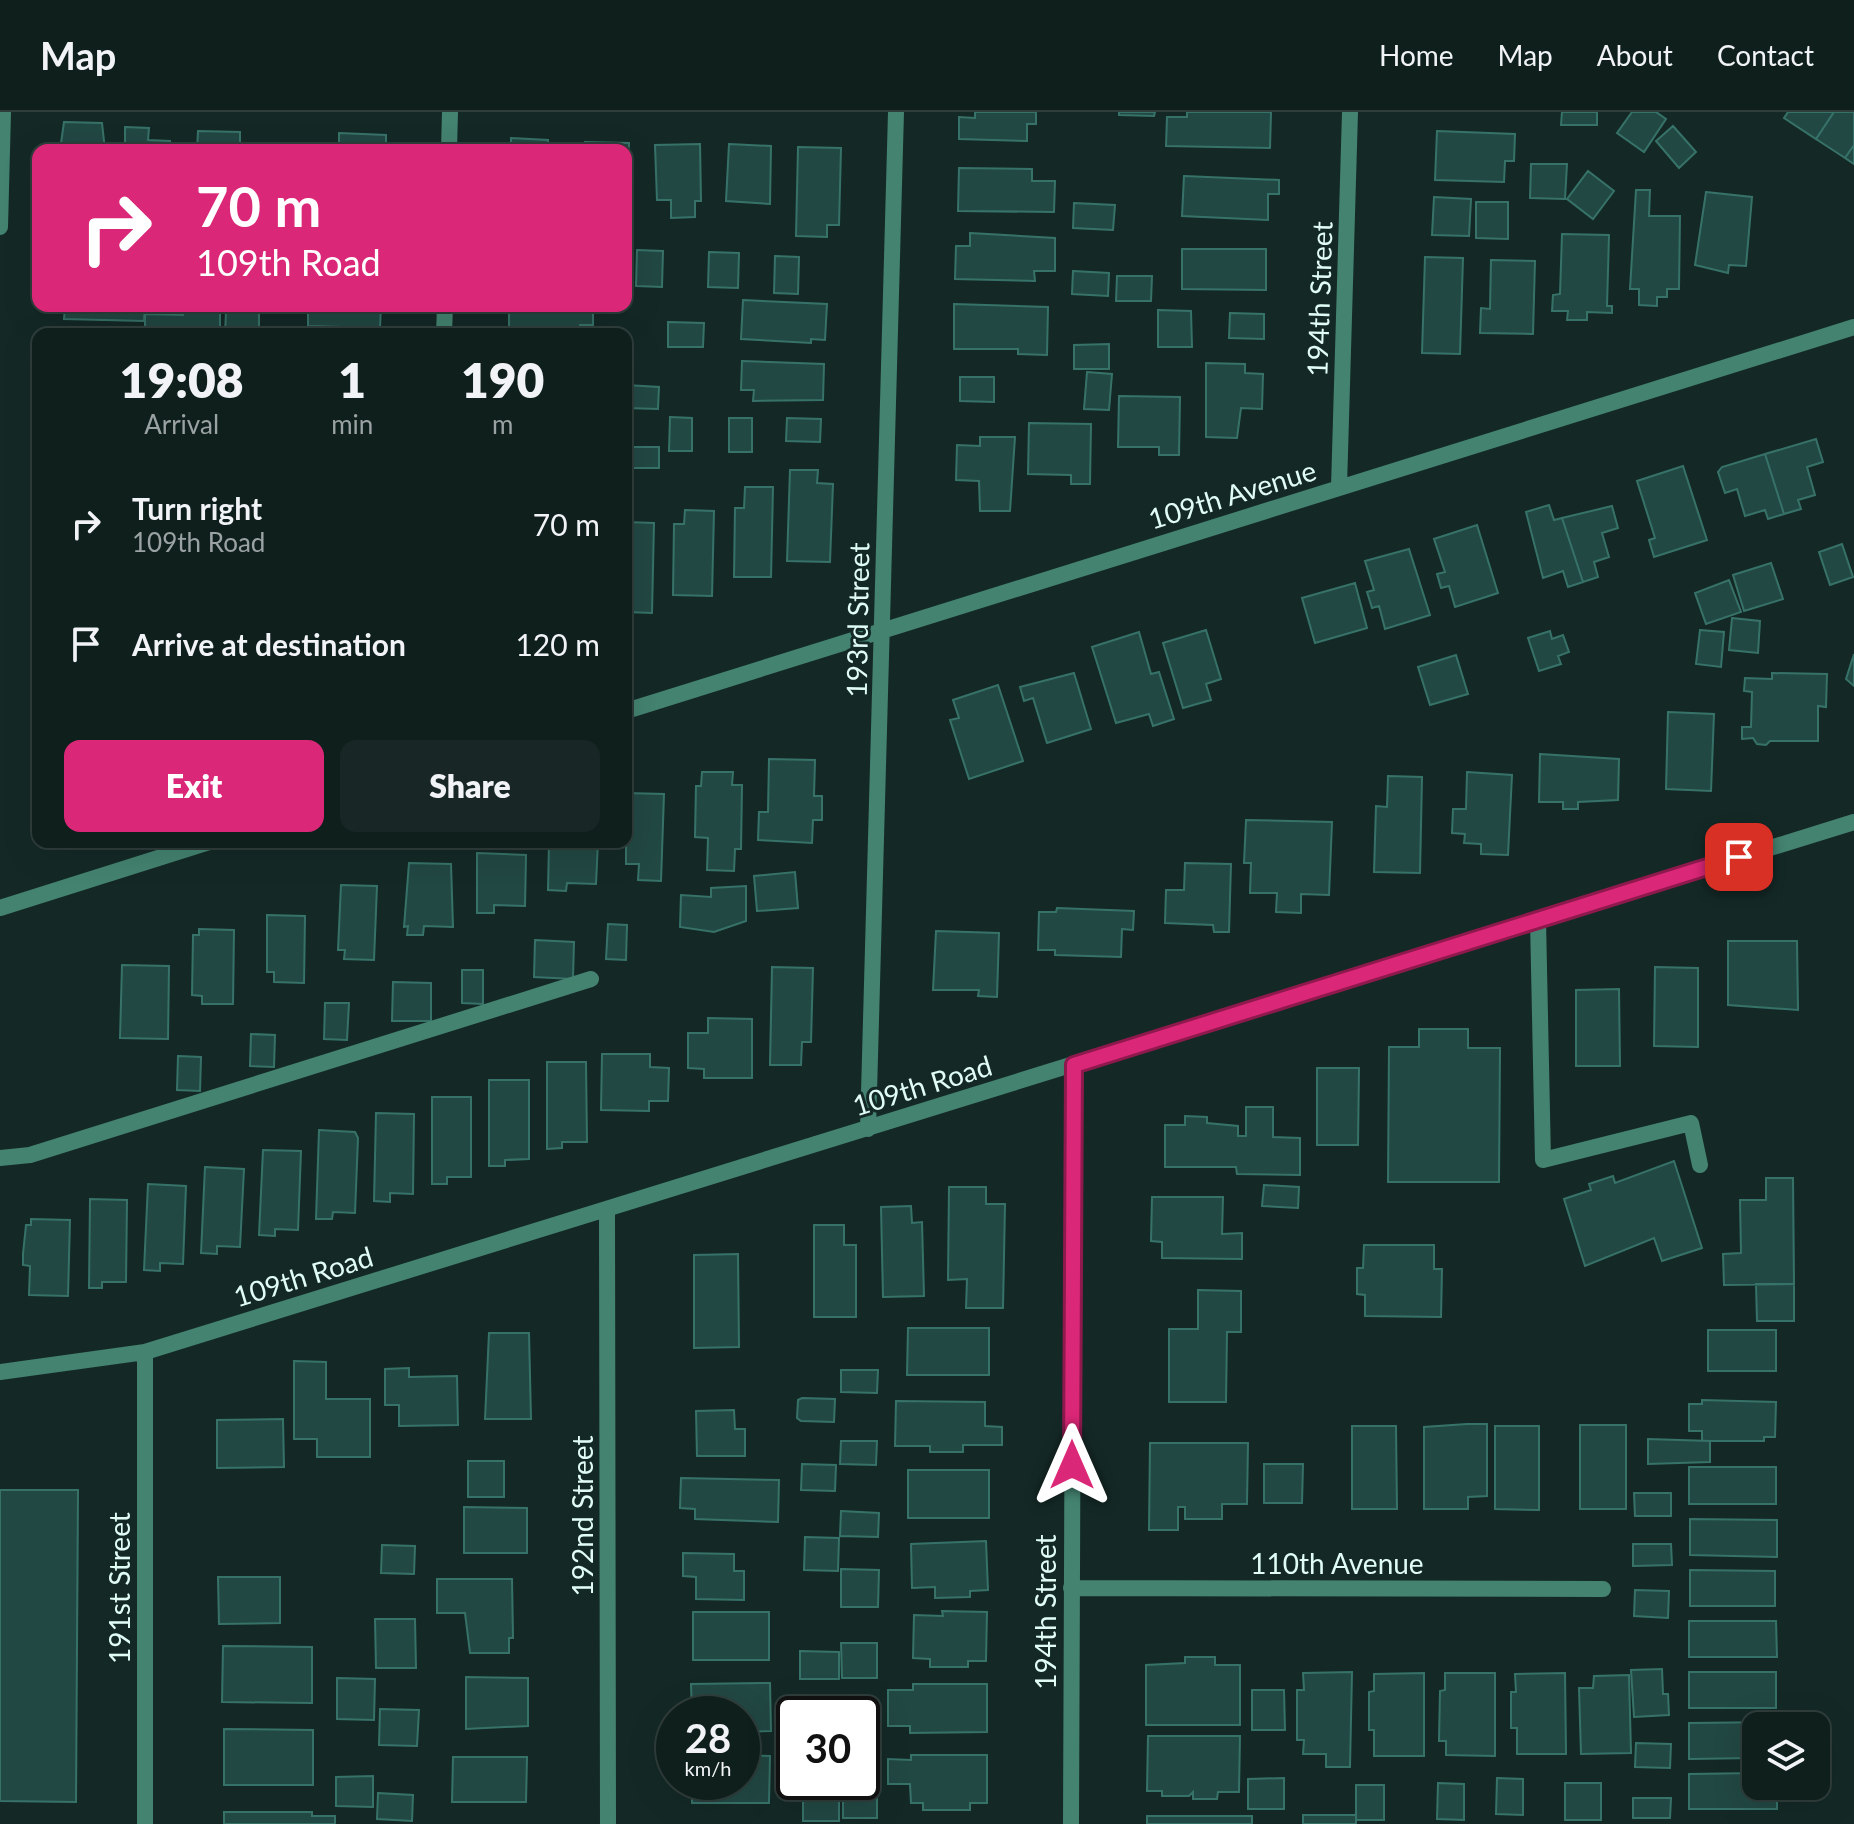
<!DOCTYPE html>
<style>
:root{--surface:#0f1f1c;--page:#182725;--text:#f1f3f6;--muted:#9ba2a3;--line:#2f3d3b;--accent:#db2777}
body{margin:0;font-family:Lato,sans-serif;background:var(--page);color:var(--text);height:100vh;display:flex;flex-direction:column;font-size:30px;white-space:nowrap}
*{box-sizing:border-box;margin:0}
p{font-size:26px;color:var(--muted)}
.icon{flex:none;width:44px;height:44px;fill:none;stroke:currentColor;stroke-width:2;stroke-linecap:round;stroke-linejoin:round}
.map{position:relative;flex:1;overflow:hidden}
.side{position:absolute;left:32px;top:216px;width:600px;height:520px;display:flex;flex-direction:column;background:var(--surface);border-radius:16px;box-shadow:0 8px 32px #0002,0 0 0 2px var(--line)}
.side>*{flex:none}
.guide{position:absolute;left:32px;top:32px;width:600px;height:168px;border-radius:16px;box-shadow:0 8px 32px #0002,0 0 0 2px var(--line);background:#db2777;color:#fff;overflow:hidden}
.tools{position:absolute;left:1742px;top:1600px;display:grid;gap:16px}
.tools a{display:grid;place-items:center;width:88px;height:88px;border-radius:16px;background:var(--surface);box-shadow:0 8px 32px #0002,0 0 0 2px var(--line);font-size:40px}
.speed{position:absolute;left:656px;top:1584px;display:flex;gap:16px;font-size:40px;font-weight:700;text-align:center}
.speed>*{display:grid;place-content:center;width:104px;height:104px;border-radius:50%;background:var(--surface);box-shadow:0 8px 32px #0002,0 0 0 2px var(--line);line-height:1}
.speed small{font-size:20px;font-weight:400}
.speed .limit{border:4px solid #111;border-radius:12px;background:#fff;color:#111}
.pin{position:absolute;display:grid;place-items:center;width:68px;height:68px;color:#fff;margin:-34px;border-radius:16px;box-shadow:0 4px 12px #0006}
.me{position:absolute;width:88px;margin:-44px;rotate:0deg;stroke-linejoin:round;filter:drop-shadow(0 0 6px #0008)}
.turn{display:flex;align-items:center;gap:28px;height:168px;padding:0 32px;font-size:36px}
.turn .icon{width:104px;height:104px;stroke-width:2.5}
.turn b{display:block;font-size:56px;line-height:68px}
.eta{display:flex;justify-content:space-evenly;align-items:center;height:136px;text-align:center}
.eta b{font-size:48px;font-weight:800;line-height:56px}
.action{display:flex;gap:16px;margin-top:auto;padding:16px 32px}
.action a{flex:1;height:92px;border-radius:16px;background:var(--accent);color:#fff;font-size:32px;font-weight:800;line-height:92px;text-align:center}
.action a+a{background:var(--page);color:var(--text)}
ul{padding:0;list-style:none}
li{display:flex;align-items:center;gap:24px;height:120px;padding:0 32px}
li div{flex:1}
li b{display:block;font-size:30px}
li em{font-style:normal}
header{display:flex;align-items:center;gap:48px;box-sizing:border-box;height:112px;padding:0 40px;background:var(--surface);border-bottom:2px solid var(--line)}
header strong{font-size:38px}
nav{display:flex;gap:44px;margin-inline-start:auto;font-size:28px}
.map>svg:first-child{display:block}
.building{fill:#224843;stroke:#377269;stroke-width:2}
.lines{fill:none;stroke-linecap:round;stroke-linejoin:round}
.service{stroke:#448370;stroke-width:16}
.minor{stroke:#448370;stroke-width:16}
.route-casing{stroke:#8e194d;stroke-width:20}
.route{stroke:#db2777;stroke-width:14}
.labels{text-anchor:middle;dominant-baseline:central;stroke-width:6;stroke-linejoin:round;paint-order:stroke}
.street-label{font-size:28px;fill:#e0fcf5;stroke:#142926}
</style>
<header>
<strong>Map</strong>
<nav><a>Home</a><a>Map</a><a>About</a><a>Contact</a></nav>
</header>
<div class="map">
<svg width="1854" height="1712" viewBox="0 0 1854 1712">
<rect width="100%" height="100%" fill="#142926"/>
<path class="building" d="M975 0H1036V12H1027V29L959 27V5L975 6Z
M1119 0H1155L1154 4 1119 3Z
M1187 0H1271L1270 36 1166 34 1167 5H1187Z
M1562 0H1597V13H1561Z
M1632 0H1656L1666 7 1644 40 1617 21Z
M1788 0H1834L1816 27 1784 6Z
M1834 0H1854V33L1845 46 1816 27Z
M64 10 102 11 105 38H60Z
M1673 14 1696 40 1679 56 1656 29Z
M125 15 149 16 148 28 170 29V38H125Z
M198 19 240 20V38H197Z
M1437 19 1515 22 1514 49H1505L1504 70 1435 68Z
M339 21 386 23V38H339Z
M511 26 548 28V38H511Z
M585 30 629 31 627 103 626 38H585Z
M270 31 314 32V38H270Z
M700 32 701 89H695V105L671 106V88H657L655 33Z
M729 32 771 34 770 92 726 89Z
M1854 33V52L1845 46Z
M798 35 841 36 839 113H827V125L796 124Z
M1531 52H1567L1565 87 1530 86Z
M959 56 1032 57V69H1055L1054 100 958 99Z
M1588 59 1614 79 1593 107 1567 87Z
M1184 64 1279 68V82H1268V108L1182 104Z
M1636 78H1650L1649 104H1680L1679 177H1667V185H1657V194L1639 193V177H1630Z
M1706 80 1752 85 1746 154 1729 153 1728 161 1695 153Z
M1434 85 1471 87 1469 124 1432 123Z
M1476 90H1508V127L1476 126Z
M1074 91 1115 93 1113 118 1073 116Z
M970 121 1055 126V159H1034L1035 169 955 167 956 134H970Z
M1562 122 1609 123 1607 194H1612V201L1587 200V208H1567L1568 199H1552L1553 183 1560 182Z
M1182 137H1266V178L1182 177Z
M637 138 663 139 662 175 636 174Z
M709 140 739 141 738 176 708 175Z
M775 144 799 145 798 182 774 181Z
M1425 145 1463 146 1460 242 1422 241Z
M1491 148 1535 149 1533 222 1480 221 1481 196 1490 197Z
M1073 159 1109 161 1108 184 1072 182Z
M1117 164H1152L1151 189H1116Z
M743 188 827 192 825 228 811 227V231L741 227Z
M954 192 1048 195 1047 243 1018 242V237H954Z
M65 194H145L144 209 64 207Z
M308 194H381L380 216 308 214Z
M509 194H593V213H580V222L509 219Z
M183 195H220V222H145V202L183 203Z
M1158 198 1191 199 1192 235H1158Z
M226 200 259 201V222H225Z
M1230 201 1264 202V227L1229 226Z
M668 210 704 211 703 235H668Z
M1109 232V257H1074V233Z
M742 249 824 252 823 288 753 289 754 278H741Z
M1206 251 1245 252V261L1263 262 1262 297 1241 296 1237 326 1206 325Z
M1087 260 1112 262 1109 298 1084 297Z
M960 265H994V290L960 289Z
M626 273 659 275 658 297 626 296Z
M1119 284 1180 285 1179 343H1159V335H1118Z
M670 305 692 306V339H669Z
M729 306H752V340H729Z
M787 306 821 307 820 330 786 329Z
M1029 311 1091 312 1090 372H1071V363L1028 362Z
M980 325H1015L1010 399H980L979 369 956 368 957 333 980 334Z
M1816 327 1823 350 1807 355 1815 383 1798 388 1801 397 1784 402 1765 342Z
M626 335H659V356H626Z
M1765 342 1784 402 1768 407 1765 398 1745 404 1737 377 1725 381 1718 360 1722 355Z
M1683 354 1707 428 1654 445 1649 428 1655 426 1637 369Z
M790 358H818L817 371 833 372 830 450 787 449Z
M626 360H629L628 393H626Z
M745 375H773L771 465H734L735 396H744Z
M1549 393 1554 408 1562 406 1583 470 1568 475 1563 459 1543 466 1526 400Z
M1612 394 1618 416 1602 421 1609 445 1594 450 1598 465 1583 470 1562 406Z
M685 398 714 399 712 484 673 483 674 412H684Z
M626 410 654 411 652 501 626 500Z
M1477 413 1498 481 1455 495 1449 474 1441 476 1437 462 1445 460 1434 427Z
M1842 432 1853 465 1830 473 1819 440Z
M1409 437 1430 503 1385 517 1379 494 1372 496 1367 480 1374 478 1365 449Z
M1771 451 1783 487 1744 499 1733 463Z
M1729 468 1741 500 1706 512 1695 481Z
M1355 471 1367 516 1315 531 1302 486Z
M1732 506 1760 509 1758 541 1729 538Z
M1206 518 1221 567 1206 572 1211 588 1183 596 1163 531Z
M1700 518 1724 520 1721 555 1696 552Z
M1550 519 1552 527 1563 523 1569 540 1558 544 1561 552 1539 559 1528 526Z
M1139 520 1151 562 1159 560 1174 607 1153 614 1149 602 1116 611 1092 535Z
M1854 542V574L1846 567Z
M1456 543 1468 582 1430 593 1418 555Z
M1074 561 1091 617 1047 631 1033 586 1024 589 1020 575Z
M1772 561 1827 562 1826 595 1818 594V629H1770L1766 633 1757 632 1753 626 1742 627V615H1751L1752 580 1744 579 1745 566 1772 567Z
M998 573 1023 649 969 667 950 608 959 606 953 588Z
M1668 600 1714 602 1711 679 1666 677Z
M1540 642 1619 647 1618 688 1578 690V697H1563V690H1539Z
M34 646H38V699L35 696Z
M769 647 815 648 814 684H822V708H813L812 731 758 728 759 700H768Z
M702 660H733L732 673H742L741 737H735L734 759 707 758 708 726 695 725 696 674H701Z
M1467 660 1512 663 1508 743 1481 742V732L1464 731 1465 722 1452 721 1453 697H1466Z
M1388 664 1422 665 1420 761 1374 760 1376 694 1387 695Z
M626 681 664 682 661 769 638 768 639 752H626Z
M1246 708 1332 710 1329 783 1301 782V801L1276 800 1277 781H1250L1251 751H1244Z
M549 730H598L596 772 567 771 566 779 548 778Z
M477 741 526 743 525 794 494 793V801H477Z
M409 751 451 752 453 815 424 814 423 823H407L408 814 404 815Z
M1185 751 1231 752 1229 820H1214L1213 813 1165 811 1166 778H1184Z
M795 760 798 796 757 799 754 764Z
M341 773 377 774 374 848 344 847 345 838H338Z
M746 774V809L714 820 680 815 681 783 711 785V776Z
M1057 796 1134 799 1133 818 1122 817 1121 845 1055 843V838H1038L1039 800H1056Z
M267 803 305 804 304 871 274 870V860H267Z
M608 812 627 813 626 848 606 847Z
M199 817 234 818 233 892H202V884L192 883 193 823H199Z
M936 819 999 821 997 885 978 884 979 878H933Z
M535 828 574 830 573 867 534 865Z
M1728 829H1797L1798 898 1728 893Z
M122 853 169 854 168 927 120 926Z
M772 855 813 856 811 930H802L801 953H770Z
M1655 855 1698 856V935L1654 934Z
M462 858H483V892L462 891Z
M393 870 431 871V909H392Z
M1619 877 1620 954H1576V878Z
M325 891H349L347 928 324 927Z
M708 906 752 907V966H704V957L688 956V921H708Z
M1419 917H1468V936H1500L1499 1070H1388L1389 935H1419Z
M251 922 275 923 274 955 250 954Z
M602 942H650V955L669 956 668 989H649V999L601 998Z
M178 944 201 945 200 979 177 978Z
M547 950H586L587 1030H562V1036L547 1037Z
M1317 956H1359L1358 1033H1317Z
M489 968H529V1047L505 1048V1054H489Z
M432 985H471V1065H447V1072H432Z
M1246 995H1273V1025L1300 1026V1063L1237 1062 1236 1055H1165V1013H1185V1004L1207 1005V1011L1238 1014V1024H1246Z
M376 1001 414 1002 413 1082 390 1081V1090L374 1089Z
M319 1018 355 1020 358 1026 355 1101 333 1100 332 1107H316Z
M263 1038 301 1039 298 1118 275 1117V1124L259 1123Z
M1674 1049 1702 1136 1662 1149 1654 1126 1585 1154 1564 1087 1591 1078 1589 1072 1613 1064 1615 1071Z
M205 1055 244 1057 240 1135 217 1134V1142L201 1141Z
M1766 1066H1793L1794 1172 1724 1173 1723 1142 1741 1141 1740 1088H1766Z
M148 1072 186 1074 183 1152 160 1151V1159L144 1158Z
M1264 1073 1299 1075 1298 1096 1262 1094Z
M949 1075H986V1092H1005L1003 1196H966L967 1167 948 1168Z
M1152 1085H1223L1222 1122 1242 1121V1147L1162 1146V1130L1151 1129Z
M90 1087 127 1088 126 1170H102V1176H89Z
M911 1094 912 1111 922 1110 924 1184 883 1185 881 1095Z
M31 1107 70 1108 68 1184 29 1183 30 1154 23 1153V1142L26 1113H31Z
M814 1113H844V1133H856V1205H814Z
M1364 1133H1434V1157H1442L1441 1205 1365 1204V1183L1357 1182V1156H1363Z
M738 1142 739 1235 694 1236V1143Z
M1756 1172H1794V1209H1757Z
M1198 1178 1241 1179V1220H1227L1226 1290H1169V1217H1198Z
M908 1216H989V1263H907Z
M1708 1218H1776V1259H1708Z
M489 1221H529L531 1307H485Z
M294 1249 326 1250V1287H370V1345H317V1327H294Z
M409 1256V1265L457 1264 458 1313 399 1314V1293H385V1257Z
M841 1258H878L877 1281 841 1280Z
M802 1286 835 1287 834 1310 801 1309 797 1306 798 1288Z
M1702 1288 1776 1290 1775 1325H1764V1329H1702V1319H1689V1292H1702Z
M896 1289 985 1290V1314L1002 1315V1333H963V1340H930V1334H895Z
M734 1298 735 1317H745V1344H697L696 1299Z
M283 1307 284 1355 217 1356V1308Z
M1467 1312H1487V1384L1468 1385V1397H1424V1315Z
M1580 1313H1626V1397H1580Z
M1352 1314H1396L1397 1397H1352Z
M1495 1314H1539V1398L1495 1397Z
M1648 1327 1710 1329V1350L1648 1352Z
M841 1329H877L876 1353 840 1352Z
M1150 1331H1248L1247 1392H1222V1407H1185V1395H1178V1418H1149Z
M468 1349H504V1385H468Z
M802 1352 836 1353 835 1379 801 1378Z
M1264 1352H1303L1302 1391H1264Z
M1689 1355H1776V1392H1689Z
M908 1358H989V1406H908Z
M681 1366 779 1368 778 1410 695 1407V1397L680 1396Z
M0 1378H78L76 1690 0 1689Z
M1634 1381H1671V1404H1635Z
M464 1395 527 1396V1441H464Z
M841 1399 879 1401 878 1425 840 1424Z
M1690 1407 1777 1408V1445L1690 1443Z
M805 1425 839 1426 838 1459 804 1458Z
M986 1429 988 1478 970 1479V1485L935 1486V1475L912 1476 911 1432Z
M1633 1432H1671L1672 1453 1633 1454Z
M382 1433 415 1434 414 1462 381 1461Z
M683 1441 734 1442V1459H744V1488L696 1487V1465L683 1464Z
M841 1457 879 1458 878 1495H841Z
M1690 1458 1775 1459V1494H1690Z
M218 1465H280V1511L219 1512Z
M437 1467H512L513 1526H509V1541H470L465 1501H437Z
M1635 1478 1669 1479 1668 1506 1634 1504Z
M942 1499 987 1500 986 1549H968V1555H930V1547L913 1546 914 1503 943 1504Z
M693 1500H769V1548H693Z
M375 1507H415L416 1556H376Z
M1689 1509H1776L1777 1545H1689Z
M841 1531H877V1566H842Z
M223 1534 312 1535V1591L222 1590Z
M800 1539 839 1540V1567H800Z
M1185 1545H1215V1553H1240V1613H1146V1553L1185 1551Z
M1662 1557 1663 1582H1668L1669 1603 1634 1605 1631 1558Z
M1352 1560 1350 1655H1326V1642H1303L1304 1628H1297V1578H1304L1303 1561Z
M1689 1560H1776V1596H1689Z
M1424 1561V1644H1374V1618H1369V1580L1374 1579V1562Z
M1445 1561H1495V1644L1446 1643V1629H1439L1440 1579 1445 1578Z
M1565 1561 1566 1642H1517V1616H1511V1580H1516L1515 1562Z
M1629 1563 1631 1641 1581 1642 1579 1576H1593L1594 1564Z
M466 1565 528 1566V1614L466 1617Z
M337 1566 375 1567 374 1608 337 1607Z
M770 1571 771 1619 742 1620V1602H692L691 1572Z
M913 1572H987V1620L910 1621V1614H888V1578H913Z
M1252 1578H1284L1285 1618H1252Z
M380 1597 419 1598 417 1634 379 1633Z
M862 1609H876V1616L880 1617 881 1637H862Z
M1777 1610V1614H1756V1646L1689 1647V1611Z
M224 1617 313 1618V1673H224Z
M1148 1624H1240L1239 1680H1218L1217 1687H1193V1680L1189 1684H1162V1679H1147Z
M1636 1631 1671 1632 1670 1656 1635 1655Z
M742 1643 770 1644 769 1691H692V1670H742Z
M911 1643H987V1691H970V1698H923V1691H911L910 1672H888V1647L911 1648Z
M453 1645H527L526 1690H452Z
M1756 1661V1674H1777V1697H1689V1662Z
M373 1664V1695L336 1694V1665Z
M1284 1666V1697H1248V1667Z
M1497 1666 1523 1667V1703L1496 1702Z
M1438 1671 1464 1672V1708L1437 1707Z
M1565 1671H1601V1708H1565Z
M1356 1673H1384V1708H1356Z
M378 1681 413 1683 412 1709 377 1707Z
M803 1686H839V1709H803Z
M843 1686H877V1706H843Z
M1633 1686H1671L1670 1706H1633Z
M224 1700H312V1704H335V1712H224Z
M1303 1703H1356V1712H1303Z
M1147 1704H1252V1712H1147Z"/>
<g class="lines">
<path class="service" d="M1538 808 1543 1048 1691 1011 1700 1053
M0 1046 30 1043 591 867"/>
<path class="minor" d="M449 38 450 0
M0 115 3 0
M444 222 445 194
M1339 375 1350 0
M626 599 1854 215
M0 796 209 730
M868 1017 896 0
M607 1097 608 1712
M145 1240V1712
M0 1260 145 1240 1854 710
M1071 1476 1603 1477
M1071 1712 1074 953"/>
</g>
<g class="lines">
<g class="route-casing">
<path id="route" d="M1072 1353 1074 953 1739 745"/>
</g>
<use href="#route" class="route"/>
</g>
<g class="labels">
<g class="street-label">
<text transform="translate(1319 187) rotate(-88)">194th Street</text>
<text transform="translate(1232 382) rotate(-17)">109th Avenue</text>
<text transform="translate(857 508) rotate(-89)">193rd Street</text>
<text transform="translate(922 973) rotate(-17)">109th Road</text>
<text transform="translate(303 1164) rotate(-17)">109th Road</text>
<text transform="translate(582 1404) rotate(-90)">192nd Street</text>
<text x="1337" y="1451">110th Avenue</text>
<text transform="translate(119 1476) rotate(-90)">191st Street</text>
<text transform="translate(1045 1500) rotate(-90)">194th Street</text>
</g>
</g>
</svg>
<div class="tools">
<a><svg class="icon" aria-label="layers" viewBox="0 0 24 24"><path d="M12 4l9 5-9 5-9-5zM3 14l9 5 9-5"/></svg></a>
</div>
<div class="speed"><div>28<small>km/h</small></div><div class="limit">30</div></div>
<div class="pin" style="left:1739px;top:745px;background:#d93025"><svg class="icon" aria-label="arrive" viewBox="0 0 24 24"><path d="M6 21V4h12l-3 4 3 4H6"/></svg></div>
<svg class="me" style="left:1072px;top:1353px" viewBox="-20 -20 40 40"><path d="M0-17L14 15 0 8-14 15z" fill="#db2777" stroke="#fff" stroke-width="4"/></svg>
<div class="guide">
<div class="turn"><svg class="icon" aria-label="right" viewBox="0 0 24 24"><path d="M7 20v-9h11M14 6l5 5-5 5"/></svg><div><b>70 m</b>109th Road</div></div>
</div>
<section class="side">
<div class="eta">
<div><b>19:08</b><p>Arrival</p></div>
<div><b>1</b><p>min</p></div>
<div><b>190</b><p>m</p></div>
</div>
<ul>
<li><svg class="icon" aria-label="right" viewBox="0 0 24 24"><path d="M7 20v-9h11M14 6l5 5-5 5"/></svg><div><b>Turn right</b><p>109th Road</p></div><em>70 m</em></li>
<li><svg class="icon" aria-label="arrive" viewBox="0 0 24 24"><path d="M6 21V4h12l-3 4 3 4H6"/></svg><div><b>Arrive at destination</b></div><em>120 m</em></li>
</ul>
<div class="action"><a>Exit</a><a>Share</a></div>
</section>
</div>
